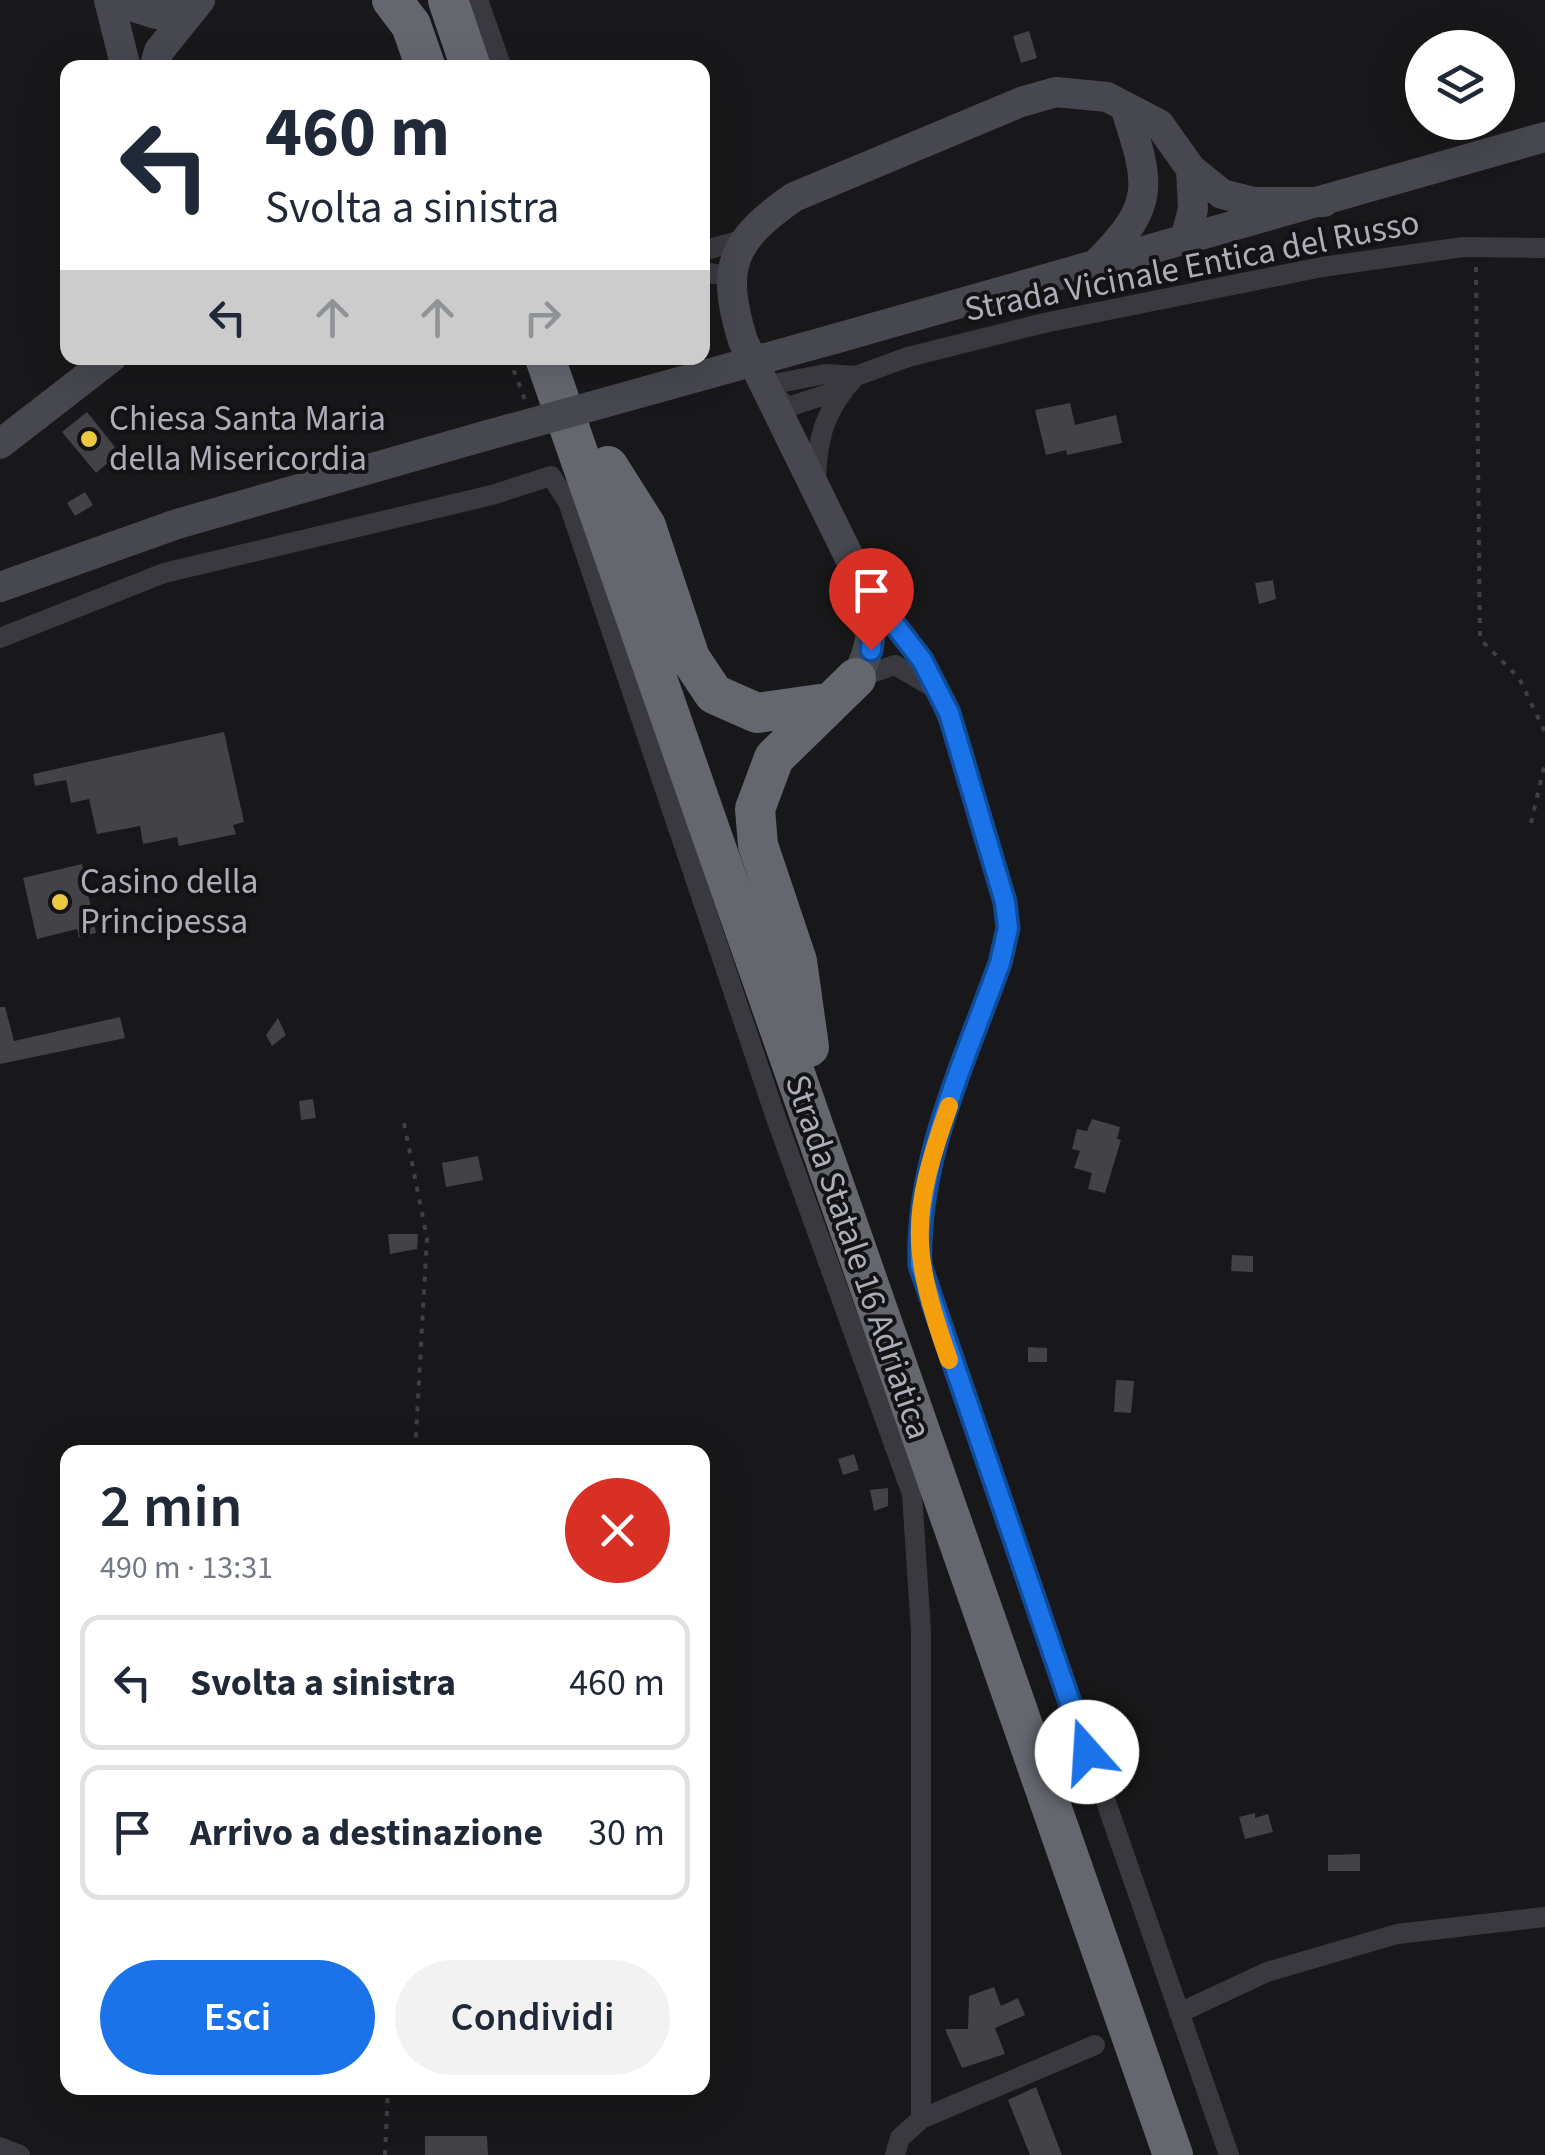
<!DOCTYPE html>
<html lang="it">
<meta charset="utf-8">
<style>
:root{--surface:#fff;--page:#f2f2f3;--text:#1f2937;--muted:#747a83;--line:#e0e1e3;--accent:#1a73e8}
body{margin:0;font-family:"Source Sans 3",sans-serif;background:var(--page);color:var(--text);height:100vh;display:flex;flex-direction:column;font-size:38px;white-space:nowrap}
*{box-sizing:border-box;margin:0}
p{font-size:32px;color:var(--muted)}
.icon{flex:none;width:55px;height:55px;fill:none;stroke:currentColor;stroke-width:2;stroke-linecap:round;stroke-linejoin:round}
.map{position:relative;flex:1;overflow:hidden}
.side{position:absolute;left:60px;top:1445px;width:650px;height:650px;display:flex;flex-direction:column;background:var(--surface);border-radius:20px;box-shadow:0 10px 40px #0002}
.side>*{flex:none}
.guide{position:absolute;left:60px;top:60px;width:650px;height:305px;border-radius:20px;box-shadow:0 10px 40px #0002;background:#fff;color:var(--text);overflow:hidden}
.fabs{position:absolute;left:1405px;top:30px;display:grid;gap:20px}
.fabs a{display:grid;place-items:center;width:110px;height:110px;border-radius:50%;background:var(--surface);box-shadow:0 10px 40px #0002;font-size:50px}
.pin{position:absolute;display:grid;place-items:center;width:85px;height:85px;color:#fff;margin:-102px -42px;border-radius:50% 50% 50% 0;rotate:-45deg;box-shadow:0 0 10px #0007}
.pin .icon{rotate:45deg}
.me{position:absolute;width:110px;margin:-55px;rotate:341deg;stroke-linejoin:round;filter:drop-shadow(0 0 8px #0008)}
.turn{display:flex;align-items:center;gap:35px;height:210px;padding:0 40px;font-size:45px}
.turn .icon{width:130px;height:130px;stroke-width:2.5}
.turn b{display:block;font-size:70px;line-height:85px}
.lanes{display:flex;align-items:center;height:95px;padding:0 40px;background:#0003;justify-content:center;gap:50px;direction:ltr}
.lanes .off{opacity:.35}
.round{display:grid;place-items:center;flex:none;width:105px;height:105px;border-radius:52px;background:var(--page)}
.summary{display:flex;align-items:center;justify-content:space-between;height:170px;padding:0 40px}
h1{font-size:60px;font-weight:600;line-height:75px}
.cta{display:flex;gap:20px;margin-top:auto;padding:20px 40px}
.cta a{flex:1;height:115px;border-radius:60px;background:var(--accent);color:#fff;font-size:40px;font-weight:600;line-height:115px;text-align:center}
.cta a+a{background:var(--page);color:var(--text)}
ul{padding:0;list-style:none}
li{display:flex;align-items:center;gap:30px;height:135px;margin:0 20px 15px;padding:0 20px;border:5px solid var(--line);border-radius:20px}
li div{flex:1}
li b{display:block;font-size:38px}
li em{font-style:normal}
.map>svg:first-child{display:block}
.building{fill:#424247}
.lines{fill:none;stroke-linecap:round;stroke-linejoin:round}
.path{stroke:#3f4046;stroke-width:4;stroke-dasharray:5 8;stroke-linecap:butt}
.street{stroke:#39393f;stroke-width:20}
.secondary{stroke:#47484f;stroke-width:30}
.highway{stroke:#65676f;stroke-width:40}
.secondary-bridge{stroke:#47484f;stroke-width:30}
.route-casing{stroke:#114b97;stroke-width:25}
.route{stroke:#1a73e8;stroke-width:18}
.slow{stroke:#f59e0b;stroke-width:18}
.poi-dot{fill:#ebc83f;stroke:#131315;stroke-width:4}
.labels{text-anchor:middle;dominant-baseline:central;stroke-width:8;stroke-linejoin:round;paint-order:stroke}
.street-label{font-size:35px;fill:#abadb9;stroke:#131315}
.poi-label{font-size:35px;fill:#abadb9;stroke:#131315;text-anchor:start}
</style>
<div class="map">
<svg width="1545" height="2155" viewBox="0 0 1545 2155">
<rect width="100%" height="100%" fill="#18181a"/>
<path class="building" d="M1029 31 1037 58 1021 63 1013 36Z
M1070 403 1075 425 1116 415 1122 443 1067 455 1066 450 1046 455 1035 410Z
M87 412 115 447 111 451 115 457 96 473 62 432Z
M85 492 93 505 75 516 67 503Z
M1273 580 1276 599 1259 604 1255 583Z
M224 732 244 822 233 825 236 834 179 846 177 837 143 844 140 826 97 834 89 799 71 803 66 780 35 786 33 774Z
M82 864 96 933 79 937 77 929 37 939 23 878Z
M0 1007H5L14 1041 120 1017 125 1038 0 1064Z
M278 1018 286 1035 272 1046 266 1035Z
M313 1099 316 1118 301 1120 299 1101Z
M1092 1119 1120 1127 1117 1139 1121 1140 1105 1193 1088 1189 1092 1173 1074 1168 1080 1151 1072 1149 1077 1129 1087 1131Z
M478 1156 483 1180 446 1187 442 1163Z
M388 1234H418L417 1249 390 1254Z
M1232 1255 1253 1256V1272L1231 1271Z
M1028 1347 1047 1348V1362H1028Z
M1116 1380 1134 1381 1131 1413 1114 1412Z
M854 1454 859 1470 843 1475 838 1459Z
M888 1488V1506L874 1511 870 1490Z
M1255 1813V1818L1268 1814 1273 1832 1245 1839 1239 1817Z
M1360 1854V1871H1328V1855Z
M994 1987 1001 2006 1018 1998 1025 2015 995 2028 1005 2054 962 2068 945 2029H968L969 1996Z
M1036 2087 1052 2129 1062 2155H1030L1008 2100Z
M425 2136H487L488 2155H425Z"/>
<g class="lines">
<path class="path" d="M1476 267 1480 639 1519 678 1545 732
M509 358 525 400
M1531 823 1545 763
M404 1123 427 1238 415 1452
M385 2155 388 2088"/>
<path class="street" d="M478 0 502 68
M702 251 742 240
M702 272 730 276
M764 386 825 374 856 376 908 357 1044 323 1322 267 1463 247 1545 248
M771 392 788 407 843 389
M816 482C817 437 825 409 856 376
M869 590C954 693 970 777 1005 902L1008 928 1000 963C965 1061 916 1160 919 1265L1229 2155
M0 638 164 573 492 495 551 476 568 502 776 1118 912 1494 921 1631V2119
M856 678 895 665 931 686
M1179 2013 1267 1972 1397 1934 1545 1917
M0 2147 20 2155
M895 2155 900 2138 921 2119 1095 2045"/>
<path class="secondary" d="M109 0 126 68
M111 0 156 14 188 10
M154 68 159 51 200 0
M1185 240 1193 209 1191 169
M1097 263C1157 204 1150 184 1125 107
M834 339 1545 137
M0 444 111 358
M0 587 177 524 488 435
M856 678C876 641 874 619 861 581L743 341C720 267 731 241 794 197L1021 102 1056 92 1107 97 1159 124 1191 169 1222 194 1254 202H1324"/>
<path class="highway" d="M392 0 411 25 426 68
M448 0 471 68
M545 358 1173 2155
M608 466 646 526 690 658 714 694 757 713 827 703
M809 1047 797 961 758 845 755 809 774 758 856 678"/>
<path class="secondary-bridge" d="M488 435 834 339"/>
</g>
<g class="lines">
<g class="route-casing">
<path id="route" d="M871 650 874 619 861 581 922 660 949 713 1005 902 1008 928 1000 963C965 1061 916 1160 920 1265L1087 1752"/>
</g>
<use href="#route" class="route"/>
<path class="slow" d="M949 1360C910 1249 910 1216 949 1106"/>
</g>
<g class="poi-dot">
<circle cx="89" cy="439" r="10"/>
<circle cx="60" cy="902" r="10"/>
</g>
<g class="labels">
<g class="street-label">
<text transform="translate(1192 266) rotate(-11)">Strada Vicinale Entica del Russo</text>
<text transform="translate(858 1257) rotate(71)">Strada Statale 16 Adriatica</text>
</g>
<g class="poi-label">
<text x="109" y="419">Chiesa Santa Maria<tspan x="109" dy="40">della Misericordia</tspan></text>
<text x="80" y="882">Casino della<tspan x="80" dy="40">Principessa</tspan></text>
</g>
</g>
</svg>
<div class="fabs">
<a><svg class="icon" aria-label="layers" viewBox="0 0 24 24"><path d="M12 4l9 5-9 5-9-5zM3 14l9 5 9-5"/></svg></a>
</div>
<div class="pin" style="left:871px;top:650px;background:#d93025"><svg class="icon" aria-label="arrive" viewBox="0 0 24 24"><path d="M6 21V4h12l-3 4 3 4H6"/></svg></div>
<svg class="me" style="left:1087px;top:1752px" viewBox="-20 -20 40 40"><circle r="19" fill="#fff"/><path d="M0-13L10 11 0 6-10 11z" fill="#1a73e8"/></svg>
<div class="guide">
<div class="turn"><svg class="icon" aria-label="left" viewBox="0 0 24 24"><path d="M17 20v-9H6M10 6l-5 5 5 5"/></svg><div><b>460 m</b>Svolta a sinistra</div></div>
<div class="lanes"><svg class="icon" aria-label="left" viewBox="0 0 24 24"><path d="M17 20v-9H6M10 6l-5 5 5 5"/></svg><svg class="icon off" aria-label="ahead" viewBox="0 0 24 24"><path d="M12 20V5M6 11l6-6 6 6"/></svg><svg class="icon off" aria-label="ahead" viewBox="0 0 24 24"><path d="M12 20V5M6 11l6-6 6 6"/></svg><svg class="icon off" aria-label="right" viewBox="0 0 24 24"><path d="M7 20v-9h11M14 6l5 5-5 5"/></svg></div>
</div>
<section class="side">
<div class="summary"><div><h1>2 min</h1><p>490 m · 13:31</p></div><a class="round" style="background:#d93025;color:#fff"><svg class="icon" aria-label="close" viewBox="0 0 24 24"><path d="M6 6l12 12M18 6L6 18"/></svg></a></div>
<ul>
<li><svg class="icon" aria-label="left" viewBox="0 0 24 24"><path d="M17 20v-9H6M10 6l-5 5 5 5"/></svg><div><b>Svolta a sinistra</b></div><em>460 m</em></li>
<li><svg class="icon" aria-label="arrive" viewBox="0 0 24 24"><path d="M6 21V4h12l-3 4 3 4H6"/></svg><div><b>Arrivo a destinazione</b></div><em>30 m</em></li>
</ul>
<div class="cta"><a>Esci</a><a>Condividi</a></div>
</section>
</div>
